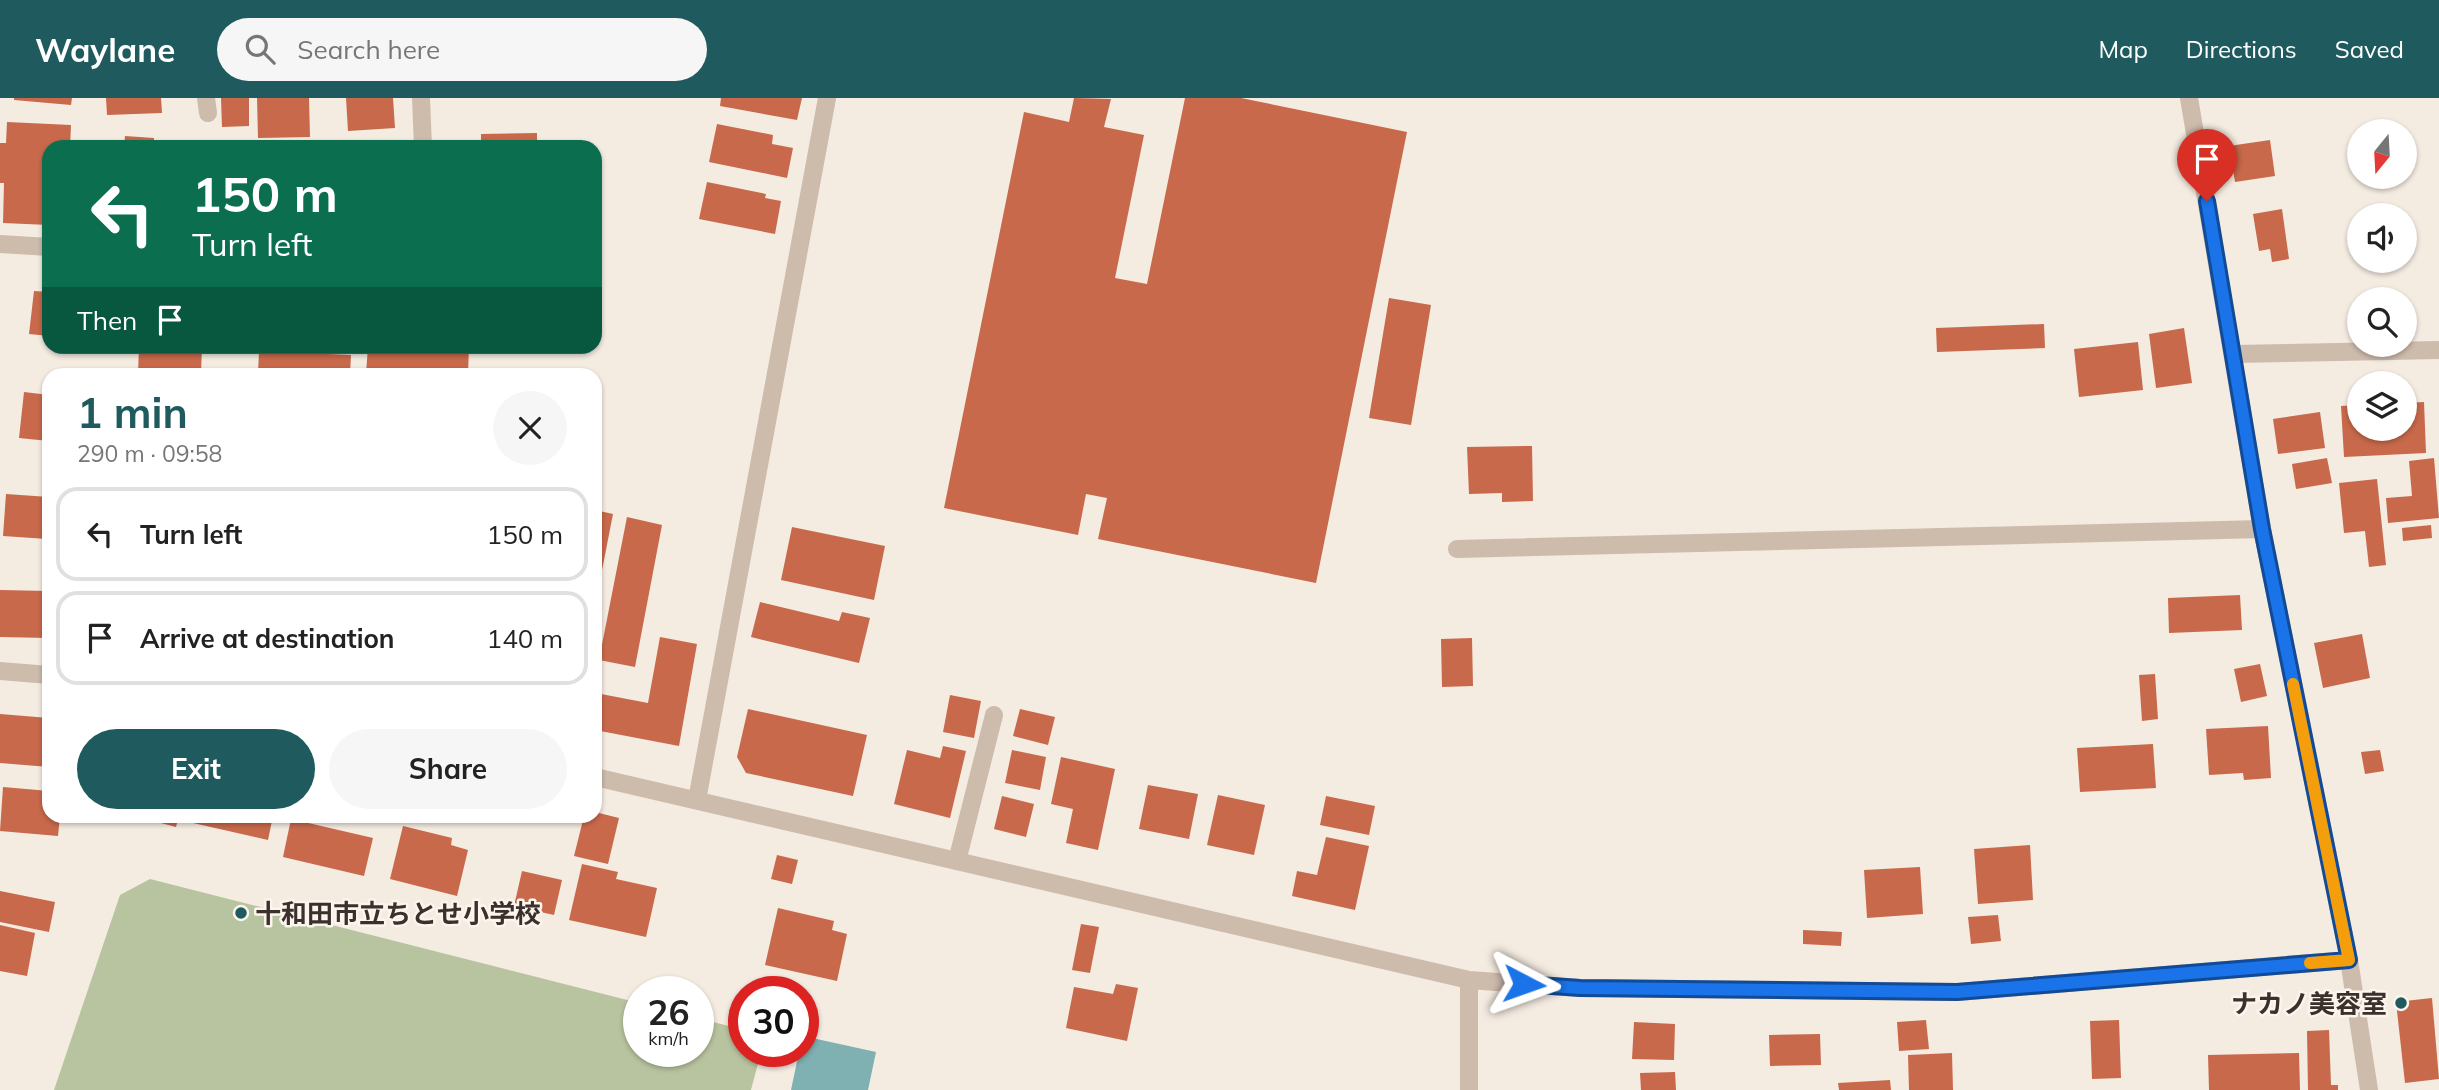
<!DOCTYPE html>
<meta charset="utf-8">
<style>
:root{--surface:#fff;--page:#f6f6f6;--text:#222;--muted:#767676;--line:#e0e0e0;--accent:#1f5a5e}
body{margin:0;font-family:Mulish,"Noto Sans JP",sans-serif;background:var(--page);color:var(--text);height:100vh;display:flex;flex-direction:column;font-size:26px;white-space:nowrap}
*{box-sizing:border-box;margin:0}
p{font-size:23px;color:var(--muted)}
.icon{flex:none;width:38px;height:38px;fill:none;stroke:currentColor;stroke-width:2;stroke-linecap:round;stroke-linejoin:round}
.map{position:relative;flex:1;overflow:hidden}
.drawer{position:absolute;left:42px;top:270px;width:560px;height:455px;display:flex;flex-direction:column;background:var(--surface);border-radius:21px;box-shadow:0 2px 5px #0004}
.drawer>*{flex:none}
.banner{position:absolute;left:42px;top:42px;width:560px;height:214px;border-radius:21px;box-shadow:0 2px 5px #0004;background:#0b6e4f;color:#fff;overflow:hidden}
.needle{width:46px;rotate:198deg}
.tools{position:absolute;left:2347px;top:21px;display:grid;gap:14px}
.tools a{display:grid;place-items:center;width:70px;height:70px;border-radius:50%;background:var(--surface);box-shadow:0 2px 5px #0004;font-size:35px}
.speed{position:absolute;left:623px;top:878px;display:flex;gap:14px;font-size:35px;font-weight:700;text-align:center}
.speed>*{display:grid;place-content:center;width:91px;height:91px;border-radius:50%;background:var(--surface);box-shadow:0 2px 5px #0004;line-height:1}
.speed small{font-size:18px;font-weight:400}
.speed .limit{border:10px solid #d22;background:#fff;color:#111}
.pin{position:absolute;display:grid;place-items:center;width:60px;height:60px;color:#fff;margin:-72px -30px;border-radius:50% 50% 50% 0;rotate:-45deg;box-shadow:0 0 7px #0007}
.pin .icon{rotate:45deg}
.me{position:absolute;width:77px;margin:-38px;rotate:94deg;stroke-linejoin:round;filter:drop-shadow(0 0 5px #0008)}
.turn{display:flex;align-items:center;gap:24px;height:147px;padding:0 35px;font-size:32px}
.turn .icon{width:91px;height:91px;stroke-width:2.5}
.turn b{display:block;font-size:49px;line-height:60px}
.then{display:flex;align-items:center;height:66px;padding:0 35px;background:#0003;gap:14px;font-size:26px}
.round{display:grid;place-items:center;flex:none;width:74px;height:74px;border-radius:37px;background:var(--page)}
.headline{display:flex;align-items:center;justify-content:space-between;height:119px;padding:0 35px}
h1{font-size:42px;font-weight:700;line-height:52px;color:var(--accent)}
.cta{display:flex;gap:14px;margin-top:auto;padding:14px 35px}
.cta a{flex:1;height:80px;border-radius:42px;background:var(--accent);color:#fff;font-size:28px;font-weight:700;line-height:80px;text-align:center}
.cta a+a{background:var(--page);color:var(--text)}
ul{padding:0;list-style:none}
li{display:flex;align-items:center;gap:21px;height:94px;margin:0 14px 10px;padding:0 21px;border:4px solid var(--line);border-radius:21px}
li div{flex:1}
li b{display:block;font-size:26px}
li em{font-style:normal}
header{display:flex;align-items:center;gap:42px;box-sizing:border-box;height:98px;padding:0 35px;background:var(--accent);color:#fff}
header strong{font-size:33px}
nav{display:flex;gap:38px;margin-inline-start:auto;font-size:24px}
.search{width:490px;height:63px;background:var(--page);display:flex;align-items:center;gap:18px;box-sizing:border-box;padding:0 24px;border-radius:38px;color:var(--muted);font-size:26px}
.map>svg:first-child{display:block}
.green{fill:#b8c4a0}
.water{fill:#7fb0b2}
.building{fill:#c8694b}
.lines{fill:none;stroke-linecap:round;stroke-linejoin:round}
.service{stroke:#cdbbac;stroke-width:18}
.minor{stroke:#cdbbac;stroke-width:18}
.tertiary{stroke:#cdbbac;stroke-width:18}
.route-casing{stroke:#114b97;stroke-width:18}
.route{stroke:#1a73e8;stroke-width:12}
.slow{stroke:#f59e0b;stroke-width:12}
.poi-dot{fill:#1f5a5e;stroke:#fbf5ee;stroke-width:2.5}
.labels{text-anchor:middle;dominant-baseline:central;stroke-width:5;stroke-linejoin:round;paint-order:stroke}
.poi-label{font-size:26px;font-weight:bold;fill:#3b302b;stroke:#fbf5ee;text-anchor:start}
</style>
<header>
<strong>Waylane</strong>
<div class="search"><svg class="icon" aria-label="search" viewBox="0 0 24 24"><circle cx="10" cy="10" r="6"/><path d="M15 15l6 6"/></svg>Search here</div>
<nav><a>Map</a><a>Directions</a><a>Saved</a></nav>
</header>
<div class="map">
<svg width="2439" height="992" viewBox="0 0 2439 992">
<rect width="100%" height="100%" fill="#f4ebe1"/>
<path class="green" d="M150 781 639 905V954H698V920L744 932V954H761L751 992H54L120 797Z"/>
<path class="water" d="M803 938 876 954 868 992H791L799 954H803Z"/>
<path class="building" d="M14 0H72L71 7 14 2Z
M106 0H161L162 15 107 17Z
M221 0H249V28L222 29Z
M257 0H309L310 39 258 40Z
M346 0H393L395 30 348 33Z
M721 0H802L797 22 720 8Z
M1074 0 1111 1 1104 29 1144 37 1115 180 1147 186 1185 0H1241L1407 34 1316 485 1098 441 1107 400 1086 396 1078 437 944 410 1024 14 1069 24Z
M7 24 71 27 70 49H49V127L3 125 4 85H0V45H6Z
M717 26 773 37 772 46 793 50 787 80 709 64Z
M537 35V49H481V36Z
M125 38 154 40V49H124Z
M2270 42 2275 78 2235 84 2229 48Z
M707 84 766 96 765 100 781 103 775 136 699 121Z
M2282 111 2289 161 2272 164 2270 151 2259 153 2253 116Z
M34 193 49 194V238L29 236Z
M1389 200 1431 207 1411 327 1369 320Z
M2044 226 2045 250 1937 254 1936 230Z
M2184 230 2192 285 2156 290 2149 236Z
M2138 244 2143 292 2079 299 2074 251Z
M139 248H202L201 276H138Z
M368 248H469L468 276H366Z
M259 253 351 257 350 276H258Z
M226 273 244 274V276H226Z
M24 294 49 297V343L19 340Z
M2424 304 2426 355 2344 359 2341 308 2359 307V331H2404V305Z
M2320 314 2325 350 2278 356 2273 321Z
M1532 348 1533 403 1502 404V395L1469 396 1467 349Z
M2327 360 2332 385 2296 391 2292 366Z
M2434 360 2439 420 2388 425 2386 400 2412 398 2409 363Z
M2377 381 2386 467 2369 469 2365 433 2344 435 2339 385Z
M6 396 49 399 47 441 3 438Z
M595 412 613 416 596 503 595 502Z
M627 419 662 427 635 569 599 562Z
M2431 427 2432 440 2403 443 2402 430Z
M792 429 885 448 874 502 781 482Z
M0 492 49 493V540L0 539Z
M2240 497 2242 532 2169 535 2168 500Z
M760 504 839 523 842 514 870 520 859 565 751 539Z
M2362 536 2370 580 2323 590 2314 545Z
M660 539 697 546 679 648 595 632 601 596 648 605Z
M1472 540 1473 588 1442 589 1441 541Z
M2260 566 2267 598 2241 604 2234 571Z
M2155 576 2158 621 2142 623 2139 577Z
M950 597 981 603 974 640 943 634Z
M748 611 867 637 853 698 746 675 737 659Z
M1020 611 1055 619 1048 647 1013 638Z
M0 616 49 620V669L0 665Z
M2268 628 2271 680 2244 682 2243 675 2209 677 2206 631Z
M2153 646 2156 690 2080 694 2077 650Z
M943 648 966 653 950 720 894 706 907 652 940 660Z
M1012 652 1046 659 1040 692 1005 685Z
M2380 652 2384 673 2365 676 2361 654Z
M1061 659 1115 671 1098 752 1066 745 1073 711 1051 706Z
M1148 687 1198 696 1189 741 1139 731Z
M3 689 49 693V718H60L58 738 0 733Z
M1218 697 1265 707 1254 757 1207 747Z
M1002 698 1034 706 1026 739 994 731Z
M1326 698 1375 708 1369 737 1320 727Z
M595 714 619 720 608 766 574 758 584 718H595Z
M134 718H179L176 729Z
M195 718H273L268 742 193 725Z
M291 721 373 740 364 778 283 759Z
M403 728 452 740 451 747 468 752 457 798 390 781Z
M1326 739 1369 748 1355 812 1292 798 1297 773 1317 777Z
M2030 747 2033 802 1978 806 1974 751Z
M777 757 798 762 792 786 771 781Z
M582 766 618 774 616 781 657 790 646 839 569 822Z
M1920 769 1923 816 1867 820 1864 772Z
M522 773 562 782 554 817 514 808Z
M0 793 55 804 49 834 0 824Z
M778 810 834 823 832 832 847 836 837 883 765 867Z
M1998 817 2001 843 1971 846 1968 819Z
M1081 826 1099 829 1090 875 1072 872Z
M0 827 35 835 27 878 0 873Z
M1803 832 1842 834 1841 848 1803 846Z
M1116 886 1138 890 1127 943 1066 930 1074 889 1113 896Z
M2432 900 2439 981 2405 985 2396 904Z
M1926 922 1929 951 1899 953 1897 924Z
M2119 922 2121 980 2092 981 2090 923Z
M1634 924 1675 926 1674 962 1632 961Z
M2329 932 2331 987H2338V992H2308L2307 933Z
M1820 936 1821 967 1770 968 1769 937Z
M1952 955 1953 992H1909L1908 957Z
M2299 955 2300 992H2209L2208 957Z
M1675 974 1676 992H1641L1640 975Z
M1890 982 1891 992H1839L1838 985Z"/>
<g class="lines">
<path class="service" d="M957 763 994 617"/>
<path class="minor" d="M206 0 208 15
M421 0 423 49
M0 146 49 149
M2234 256 2439 252
M1457 451 2262 431
M0 573 49 577
M595 679 1469 882 1580 890 1957 894 2349 862
M1469 882V992"/>
<path class="tertiary" d="M2189 0 2262 431 2349 862 2369 992
M697 702 827 0"/>
</g>
<g class="lines">
<g class="route-casing">
<path id="route" d="M1524 886 1580 890 1957 894 2349 862 2262 431 2207 103"/>
</g>
<use href="#route" class="route"/>
<path class="slow" d="M2293 586 2349 862 2310 865"/>
</g>
<g class="poi-dot">
<circle cx="241" cy="815" r="7"/>
<circle cx="2401" cy="905" r="7"/>
</g>
<g class="labels">
<g class="poi-label">
<text x="255" y="815">十和田市立ちとせ小学校</text>
<text x="2387" y="905" text-anchor="end">ナカノ美容室</text>
</g>
</g>
</svg>
<div class="tools">
<a><svg class="needle" viewBox="-14 -14 28 28"><path d="M0-13l5 13h-10z" fill="#e53935"/><path d="M0 13l5-13h-10z" fill="#767676"/></svg></a>
<a><svg class="icon" aria-label="sound" viewBox="0 0 24 24"><path d="M4 9h4l5-4v14l-5-4H4zM17 9q2 3 0 6"/></svg></a>
<a><svg class="icon" aria-label="search" viewBox="0 0 24 24"><circle cx="10" cy="10" r="6"/><path d="M15 15l6 6"/></svg></a>
<a><svg class="icon" aria-label="layers" viewBox="0 0 24 24"><path d="M12 4l9 5-9 5-9-5zM3 14l9 5 9-5"/></svg></a>
</div>
<div class="speed"><div>26<small>km/h</small></div><div class="limit">30</div></div>
<div class="pin" style="left:2207px;top:103px;background:#d93025"><svg class="icon" aria-label="arrive" viewBox="0 0 24 24"><path d="M6 21V4h12l-3 4 3 4H6"/></svg></div>
<svg class="me" style="left:1524px;top:886px" viewBox="-20 -20 40 40"><path d="M0-17L14 15 0 8-14 15z" fill="#1a73e8" stroke="#fff" stroke-width="4"/></svg>
<div class="banner">
<div class="turn"><svg class="icon" aria-label="left" viewBox="0 0 24 24"><path d="M17 20v-9H6M10 6l-5 5 5 5"/></svg><div><b>150 m</b>Turn left</div></div>
<div class="then">Then<svg class="icon" aria-label="arrive" viewBox="0 0 24 24"><path d="M6 21V4h12l-3 4 3 4H6"/></svg></div>
</div>
<section class="drawer">
<div class="headline"><div><h1>1 min</h1><p>290 m · 09:58</p></div><a class="round"><svg class="icon" aria-label="close" viewBox="0 0 24 24"><path d="M6 6l12 12M18 6L6 18"/></svg></a></div>
<ul>
<li><svg class="icon" aria-label="left" viewBox="0 0 24 24"><path d="M17 20v-9H6M10 6l-5 5 5 5"/></svg><div><b>Turn left</b></div><em>150 m</em></li>
<li><svg class="icon" aria-label="arrive" viewBox="0 0 24 24"><path d="M6 21V4h12l-3 4 3 4H6"/></svg><div><b>Arrive at destination</b></div><em>140 m</em></li>
</ul>
<div class="cta"><a>Exit</a><a>Share</a></div>
</section>
</div>
